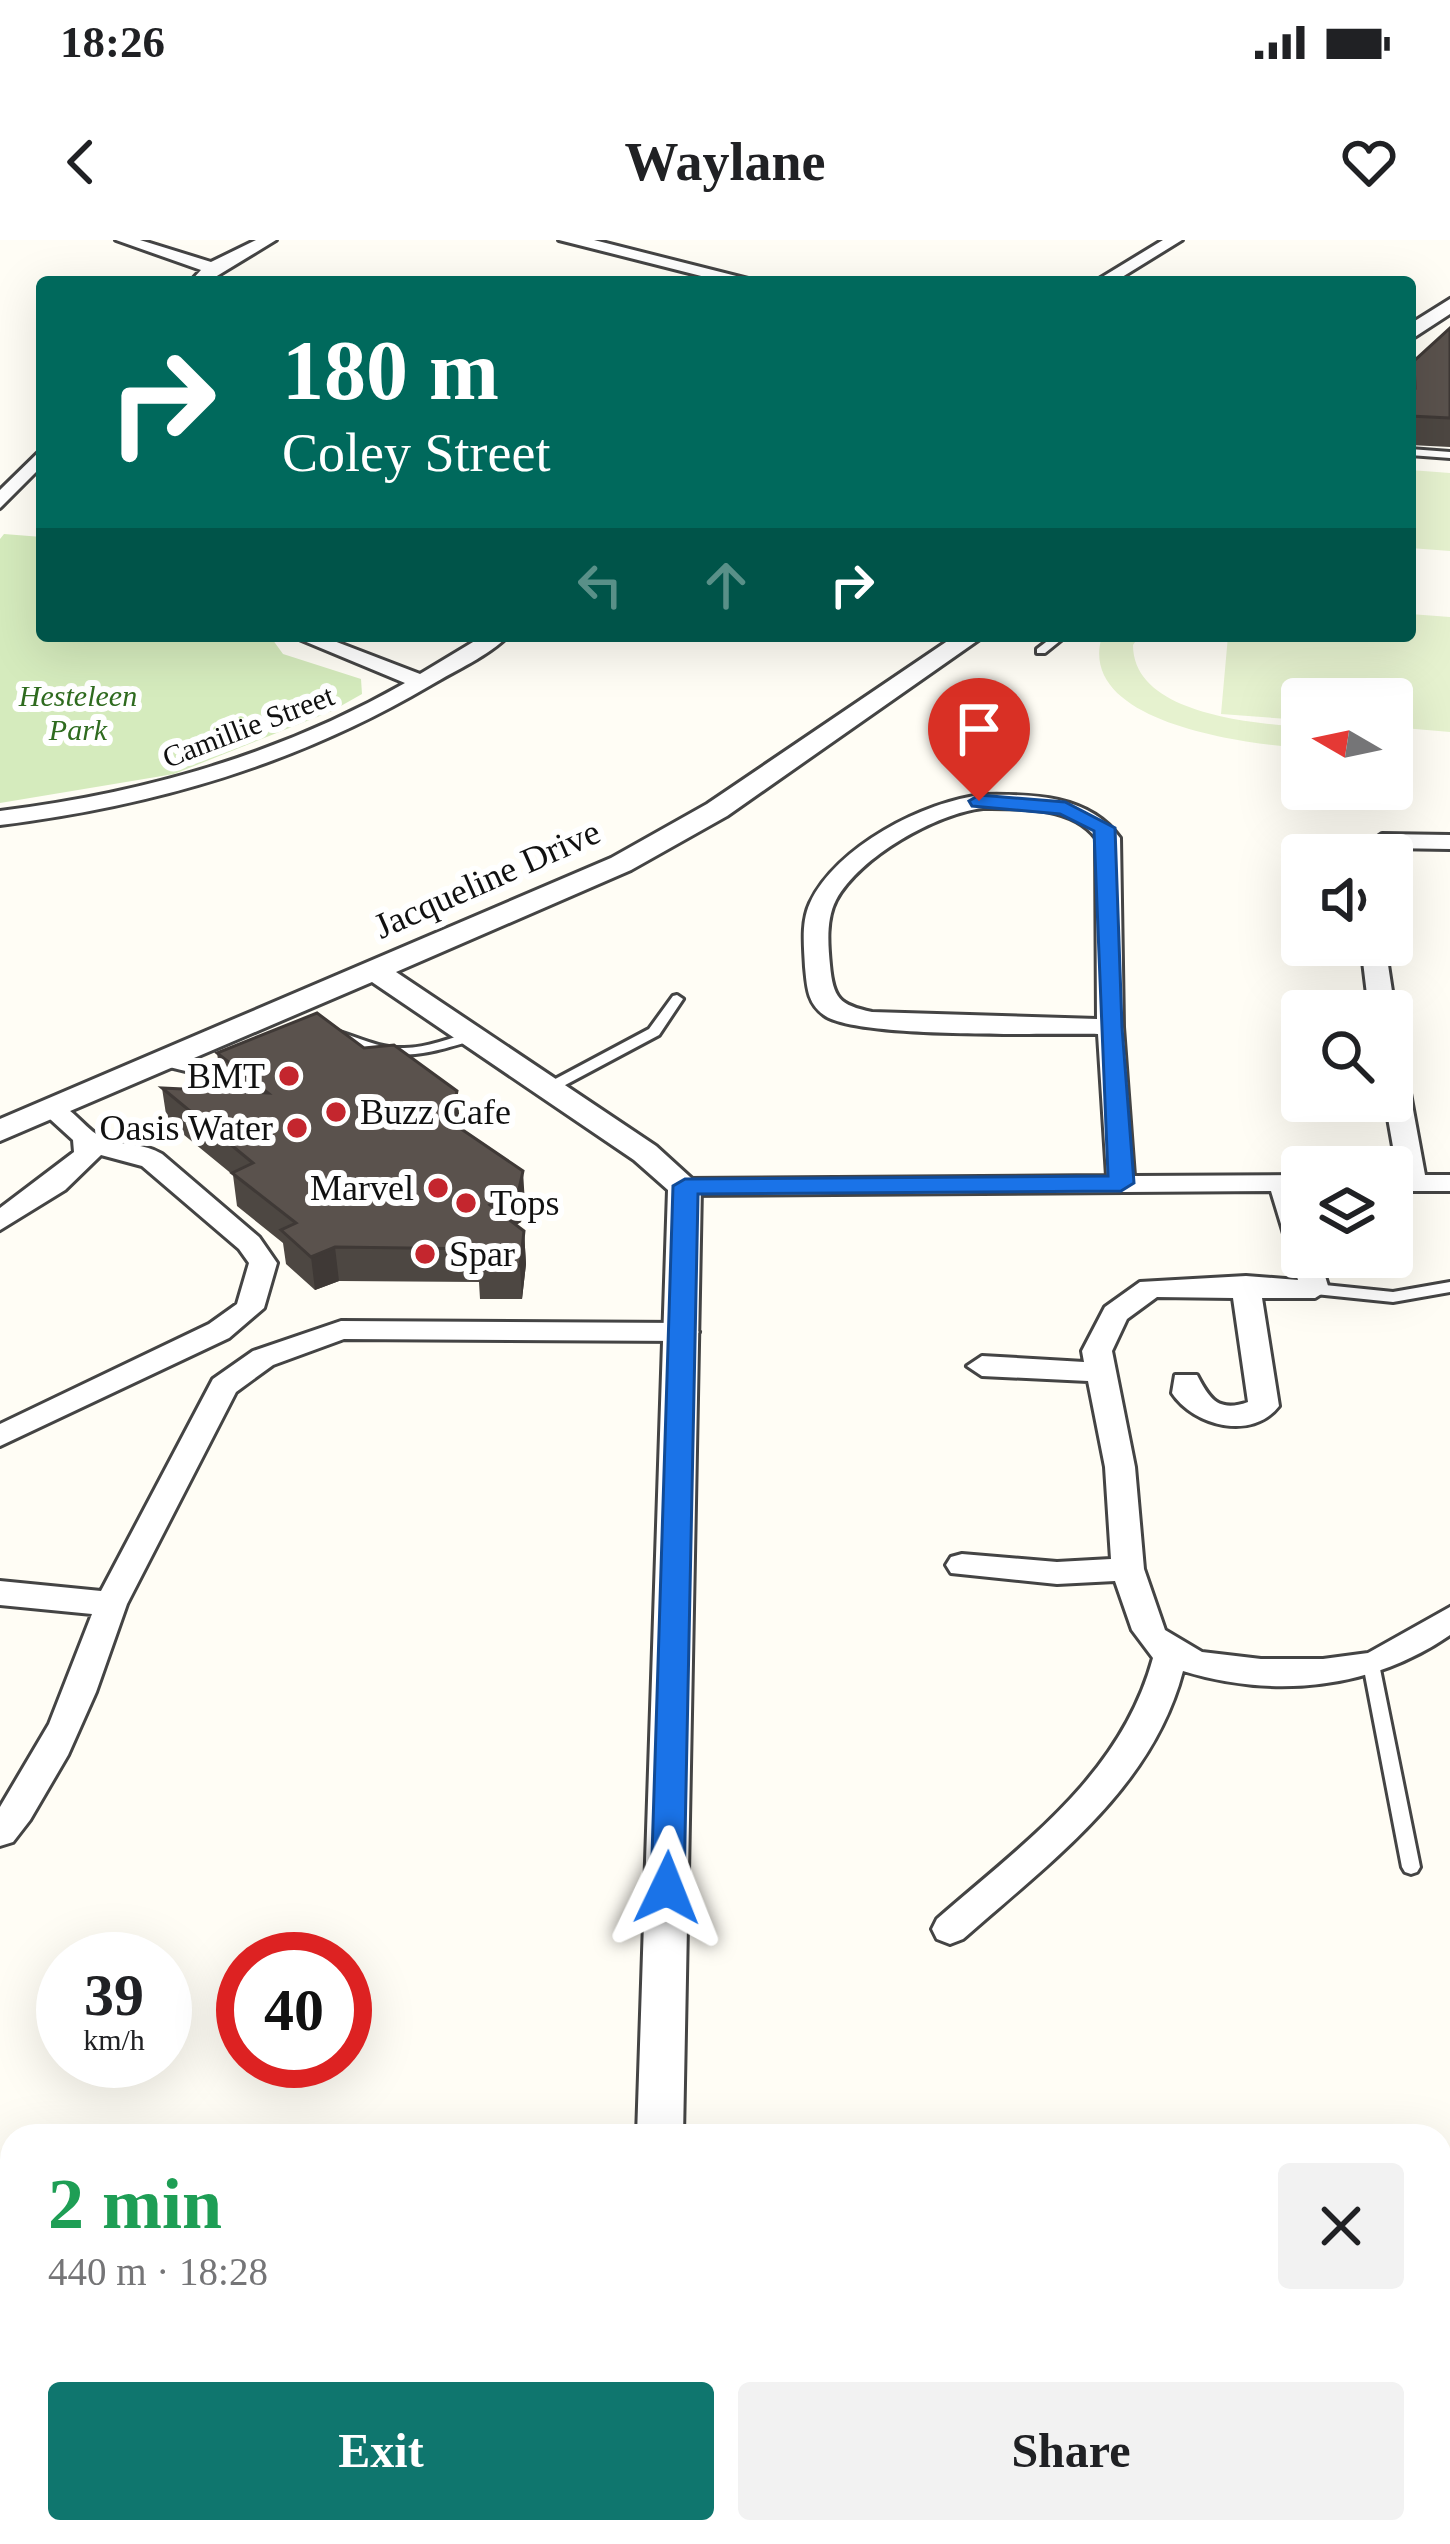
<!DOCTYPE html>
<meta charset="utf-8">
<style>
:root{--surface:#fff;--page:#f2f2f2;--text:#202124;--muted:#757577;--accent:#0f766e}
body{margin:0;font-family:"Times New Roman",serif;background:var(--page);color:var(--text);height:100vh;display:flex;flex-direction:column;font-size:45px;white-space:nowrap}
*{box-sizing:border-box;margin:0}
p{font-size:39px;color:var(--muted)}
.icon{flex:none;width:66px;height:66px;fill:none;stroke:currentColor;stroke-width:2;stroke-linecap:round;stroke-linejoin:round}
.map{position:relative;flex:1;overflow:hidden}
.details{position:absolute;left:0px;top:1884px;width:1452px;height:420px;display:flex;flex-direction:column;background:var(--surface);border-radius:36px 36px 0 0;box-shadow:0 12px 48px #0002}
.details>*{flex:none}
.guide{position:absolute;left:36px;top:36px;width:1380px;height:366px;border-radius:12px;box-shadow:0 12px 48px #0002;background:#00695c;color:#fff;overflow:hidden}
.needle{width:78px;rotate:279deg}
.controls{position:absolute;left:1281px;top:438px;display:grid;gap:24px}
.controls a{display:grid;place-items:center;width:132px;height:132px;border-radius:12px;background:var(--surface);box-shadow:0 12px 48px #0002;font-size:60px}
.speed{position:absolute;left:36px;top:1692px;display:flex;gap:24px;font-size:60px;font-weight:700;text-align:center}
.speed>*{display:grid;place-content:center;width:156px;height:156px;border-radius:50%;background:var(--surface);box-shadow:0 12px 48px #0002;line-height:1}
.speed small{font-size:30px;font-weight:400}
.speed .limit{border:18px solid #d22;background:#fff;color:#111}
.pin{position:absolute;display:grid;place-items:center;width:102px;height:102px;color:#fff;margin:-123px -51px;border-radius:50% 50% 50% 0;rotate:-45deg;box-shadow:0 0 12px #0007}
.pin .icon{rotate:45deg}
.me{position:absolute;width:132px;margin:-66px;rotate:2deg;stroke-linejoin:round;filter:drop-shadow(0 0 9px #0008)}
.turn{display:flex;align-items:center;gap:42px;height:252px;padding:0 48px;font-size:54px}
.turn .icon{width:156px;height:156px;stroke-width:2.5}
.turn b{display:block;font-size:84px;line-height:102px}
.lanes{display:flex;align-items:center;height:114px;padding:0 48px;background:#0003;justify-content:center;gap:60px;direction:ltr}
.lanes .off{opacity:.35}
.round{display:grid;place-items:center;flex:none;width:126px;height:126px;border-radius:12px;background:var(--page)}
.summary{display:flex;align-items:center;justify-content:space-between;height:204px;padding:0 48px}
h1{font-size:72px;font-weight:600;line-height:90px;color:#1e9e55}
.button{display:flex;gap:24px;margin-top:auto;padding:24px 48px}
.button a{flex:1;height:138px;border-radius:12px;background:var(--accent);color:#fff;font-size:48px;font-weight:600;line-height:138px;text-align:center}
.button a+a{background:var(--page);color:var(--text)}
.status{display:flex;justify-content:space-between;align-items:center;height:84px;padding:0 60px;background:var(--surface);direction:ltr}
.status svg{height:33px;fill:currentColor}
header{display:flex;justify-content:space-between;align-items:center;height:156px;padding:0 48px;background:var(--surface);font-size:54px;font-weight:600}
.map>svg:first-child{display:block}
.green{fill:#d5ebbd}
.forest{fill:#b9dc9c}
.pitch{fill:#e6f2cf}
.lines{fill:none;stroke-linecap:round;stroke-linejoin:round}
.stream{stroke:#3f96cf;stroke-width:14}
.service-casing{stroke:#444;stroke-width:6}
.minor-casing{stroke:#444;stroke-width:6}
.tertiary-casing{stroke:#444;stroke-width:6}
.service{fill:#fff;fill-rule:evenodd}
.minor{fill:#fff;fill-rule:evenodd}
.tertiary{fill:#fff;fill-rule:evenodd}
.wall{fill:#4d4742}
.shaded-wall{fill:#3f3936}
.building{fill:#5a524d;stroke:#3f3936;stroke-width:3}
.route{fill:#1a73e8;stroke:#114b97;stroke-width:3}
.poi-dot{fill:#c4262e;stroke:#fff;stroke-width:4.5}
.labels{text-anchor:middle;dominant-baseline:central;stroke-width:12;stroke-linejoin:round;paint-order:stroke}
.far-park-label{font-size:30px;font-style:italic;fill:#2f6b1f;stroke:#fff}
.far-street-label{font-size:30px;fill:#111;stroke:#fff}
.street-label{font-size:36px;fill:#111;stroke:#fff}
.poi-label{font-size:36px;fill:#111;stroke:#fff;text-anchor:end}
</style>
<div class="status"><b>18:26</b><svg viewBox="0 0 49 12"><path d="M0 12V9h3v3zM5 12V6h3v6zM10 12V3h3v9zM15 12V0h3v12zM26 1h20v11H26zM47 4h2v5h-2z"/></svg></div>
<header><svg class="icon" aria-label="back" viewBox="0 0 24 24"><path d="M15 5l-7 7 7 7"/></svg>Waylane<svg class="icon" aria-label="heart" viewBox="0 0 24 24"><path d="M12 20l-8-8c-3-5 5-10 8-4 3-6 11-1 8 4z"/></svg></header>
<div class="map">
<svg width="1450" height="2304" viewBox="0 0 1450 2304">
<rect width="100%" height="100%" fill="#fffdf5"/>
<path class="green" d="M4 294 42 297V396H270L283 414 361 439 362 454 332 471 174 534 0 563V299Z"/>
<path class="forest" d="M0 2192 12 2193V2292H353L311 2304H0Z"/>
<path class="pitch" d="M1410 230 1450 233V311L1410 308Z
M1410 374 1450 377V492L1392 487V459H1302V480L1221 474 1228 396H1410Z
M1102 396H1139L1133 405C1133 474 1252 483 1302 487V508C1249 504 1075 484 1102 396Z"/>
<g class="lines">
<path class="stream" d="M1440 2054 1450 2053
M1440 2252 1450 2260
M76 2304 89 2292"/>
<g class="service-casing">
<path id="service" d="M1410 209 1450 212V218L1410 215Z
M1054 396H1066L1045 413H1037V409Z
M677 755 683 759 659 795 554 851H544L542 848 544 845 649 789 673 756Z
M337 791C359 798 381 809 404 808 427 808 450 798 472 792L478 796 477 799C412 819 397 821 332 798L331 795Z
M162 817 214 829 237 827 244 831C217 843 186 830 157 824L156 821 157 818Z
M1450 1042V1052L1393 1062 1315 1054 1308 1049 1315 1044 1393 1052Z
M1371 1418 1377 1420 1379 1424 1420 1627 1417 1632 1411 1634 1405 1632 1402 1627 1363 1424 1365 1420Z"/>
</g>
<g class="minor-casing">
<path id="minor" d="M116 0H140L211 22 256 0H276L207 42H190L201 30Z
M1163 0H1182L1114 42H1094Z
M42 209V226L0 268V250Z
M292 396H321L420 434 483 396H508C488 416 456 430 431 445 297 524 154 566 0 585V571C144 553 278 515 405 443Z
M983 555C1032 554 1089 555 1120 598L1123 787 1134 936 1302 935 1298 951 1302 1017H1319L1329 1049 1315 1058H1262L1279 1166C1252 1201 1194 1186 1172 1153L1175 1135H1197C1209 1158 1218 1173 1248 1162L1233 1058 1157 1057 1127 1079 1112 1111 1135 1227 1144 1329 1165 1390 1202 1412 1261 1419H1323L1368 1413 1450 1367V1395C1372 1449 1274 1459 1183 1431 1152 1549 1050 1622 963 1699L950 1704 937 1699 932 1689 937 1679C1025 1602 1121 1535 1153 1418L1132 1390 1115 1341 1057 1344 951 1333 946 1325 951 1317 962 1314 1057 1322 1111 1319 1105 1227 1088 1141 982 1136 967 1126 982 1116 1084 1122 1082 1111 1105 1067 1140 1042 1246 1036 1298 1040 1271 951 685 955 671 947 685 939 1107 936 1098 794C1049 793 856 799 824 775 807 763 807 746 805 727 804 706 801 682 810 663 836 607 924 561 983 555ZM983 568C1020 568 1072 566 1096 598L1097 779 872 772C839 765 833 758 830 725 828 704 826 679 836 660 859 617 937 573 983 568Z
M1382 594 1450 595V609L1388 608 1379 615H1353Z
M1361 705H1385L1395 771 1392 775V771H1369Z
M1392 818 1405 826 1425 935H1450V951H1392V935H1398L1385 861H1392Z
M52 861C74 867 87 893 106 899 125 906 144 903 162 914L259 997 277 1023 264 1068 229 1098 0 1206V1184L209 1084 237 1064 249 1023 239 1009 142 926 101 915 65 950 0 990V968L74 912 73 900 39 869Z
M341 1081 684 1083 699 1092 684 1101 344 1099 273 1125 236 1152 127 1364 96 1452 68 1515 30 1580 13 1602 0 1606V1567L49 1484 92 1374 0 1365V1341L101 1351 213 1139 253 1111Z"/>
</g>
<g class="tertiary-casing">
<path id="tertiary" d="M559 0H594L760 42H725Z
M1450 59V74L1410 100V84Z
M955 396H984L727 576 631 630 396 732 656 906 701 947 683 1896H637L668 950 634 920 372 742 0 901V879L611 618 707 564Z
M628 2292H680V2304H628Z"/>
</g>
<use href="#service" class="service"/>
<use href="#minor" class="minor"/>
<use href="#tertiary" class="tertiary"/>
</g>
<path class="wall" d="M1450 88V207L1410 205V147L1414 121Z
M364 808 457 851 459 887 525 964 521 982 516 985 524 991 526 1024 522 1059H480L479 1042 339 1041 315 1050 286 1024 283 1003 237 966 233 935 167 881 162 848 229 851 222 846 217 813Z"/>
<path class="shaded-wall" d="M457 851 460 884 454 915 451 882Z
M523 931 525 964 521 982 492 998 490 965Z
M524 991 526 1024 522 1059 520 1026Z
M335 1007 339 1041 315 1050 311 1017Z"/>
<path class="building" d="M1450 88V178L1410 176V147L1415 148 1414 121Z
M317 773 364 808 394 805 457 851 451 882 523 931 519 949 490 965 524 991 520 1026 478 1025 480 1009 335 1007 311 1017 281 990 296 983 232 933 253 923 162 848 268 853 217 813Z"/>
<path class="route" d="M979 555 1065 562 1115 588 1122 787 1134 943 1121 951 698 954 684 1648 679 1657 667 1661 656 1657 651 1648 673 946 685 939 1108 936 1094 591 1060 574 972 566 969 561Z"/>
<g class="poi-dot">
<circle cx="289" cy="836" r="12"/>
<circle cx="336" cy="872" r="12"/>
<circle cx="297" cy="888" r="12"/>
<circle cx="438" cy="948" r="12"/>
<circle cx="466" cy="963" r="12"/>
<circle cx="425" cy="1014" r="12"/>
</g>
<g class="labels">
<g class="far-park-label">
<text x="78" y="455">Hesteleen<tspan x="78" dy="34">Park</tspan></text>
</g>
<g class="far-street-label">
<text transform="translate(248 486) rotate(-21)">Camillie Street</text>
</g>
<g class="street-label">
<text transform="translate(487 639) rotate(-24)">Jacqueline Drive</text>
</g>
<g class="poi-label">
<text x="265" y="836">BMT</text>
<text x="360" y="872" text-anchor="start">Buzz Cafe</text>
<text x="273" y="888">Oasis Water</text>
<text x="414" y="948">Marvel</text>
<text x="490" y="963" text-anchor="start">Tops</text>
<text x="449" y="1014" text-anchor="start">Spar</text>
</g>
</g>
</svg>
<div class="controls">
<a><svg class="needle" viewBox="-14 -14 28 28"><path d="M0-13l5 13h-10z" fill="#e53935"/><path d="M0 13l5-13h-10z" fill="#757577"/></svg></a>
<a><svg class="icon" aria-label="sound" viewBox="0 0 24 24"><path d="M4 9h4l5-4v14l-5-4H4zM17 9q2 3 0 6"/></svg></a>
<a><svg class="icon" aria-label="search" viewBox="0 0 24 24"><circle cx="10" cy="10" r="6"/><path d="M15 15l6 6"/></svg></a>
<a><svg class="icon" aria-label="layers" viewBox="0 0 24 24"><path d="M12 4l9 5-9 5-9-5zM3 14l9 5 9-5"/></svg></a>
</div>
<div class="speed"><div>39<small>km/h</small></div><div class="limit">40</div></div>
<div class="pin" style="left:979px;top:561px;background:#d93025"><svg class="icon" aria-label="arrive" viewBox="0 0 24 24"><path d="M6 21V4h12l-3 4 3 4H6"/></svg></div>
<svg class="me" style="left:667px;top:1648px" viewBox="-20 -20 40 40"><path d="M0-17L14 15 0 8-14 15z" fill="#1a73e8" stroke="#fff" stroke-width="4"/></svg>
<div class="guide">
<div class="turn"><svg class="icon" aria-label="right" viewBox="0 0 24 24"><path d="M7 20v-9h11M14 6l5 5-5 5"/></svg><div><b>180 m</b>Coley Street</div></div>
<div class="lanes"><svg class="icon off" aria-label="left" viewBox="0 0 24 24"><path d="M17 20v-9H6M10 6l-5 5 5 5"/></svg><svg class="icon off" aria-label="ahead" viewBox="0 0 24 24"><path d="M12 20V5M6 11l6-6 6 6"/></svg><svg class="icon" aria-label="right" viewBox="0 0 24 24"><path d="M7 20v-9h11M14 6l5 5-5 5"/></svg></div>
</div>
<section class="details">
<div class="summary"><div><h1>2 min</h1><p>440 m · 18:28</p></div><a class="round"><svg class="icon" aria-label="close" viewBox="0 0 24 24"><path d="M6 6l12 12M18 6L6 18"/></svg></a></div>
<div class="button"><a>Exit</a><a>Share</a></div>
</section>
</div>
